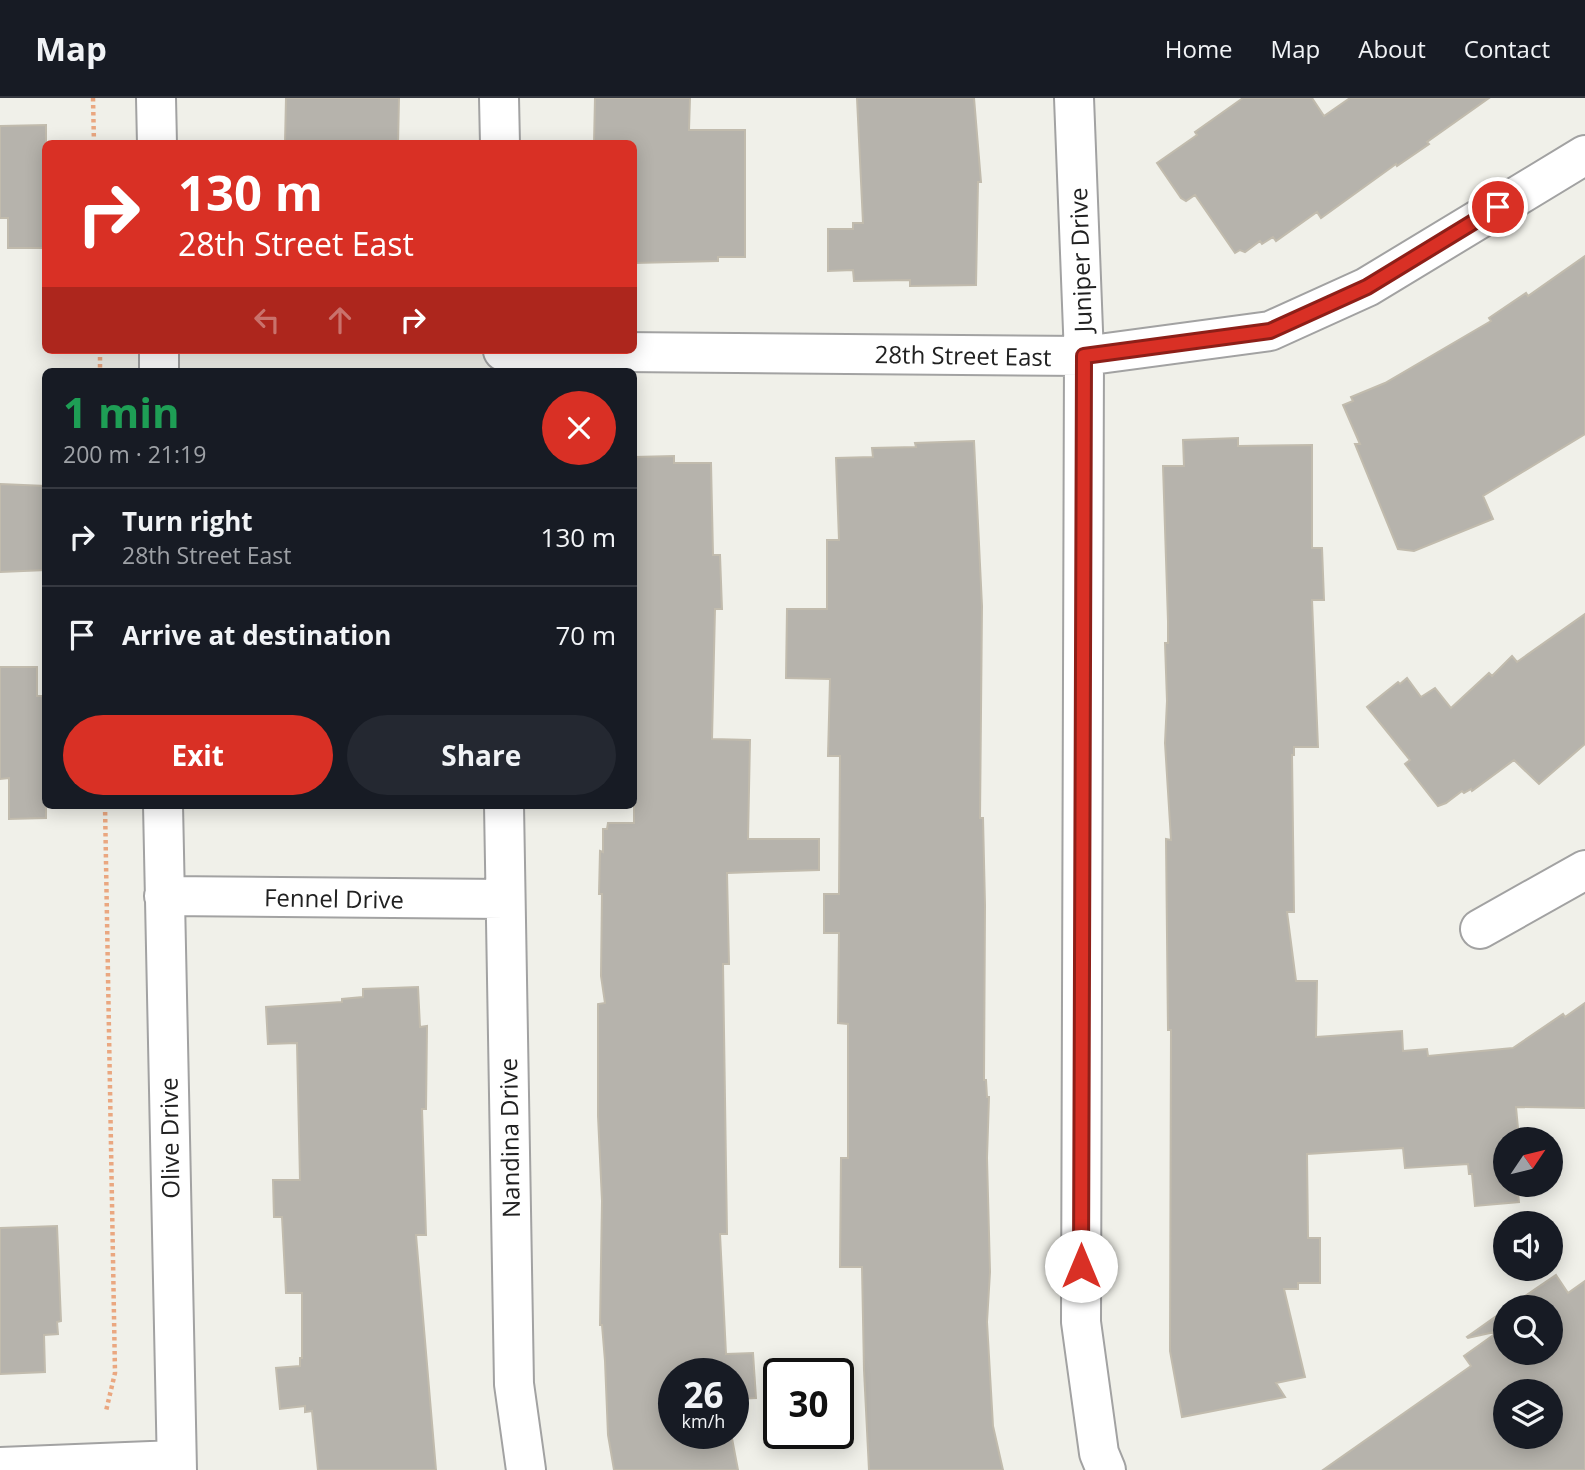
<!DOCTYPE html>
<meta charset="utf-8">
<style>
:root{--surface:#171b24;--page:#242831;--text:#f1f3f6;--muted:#9ea1a6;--line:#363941;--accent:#d93025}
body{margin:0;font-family:"Open Sans",sans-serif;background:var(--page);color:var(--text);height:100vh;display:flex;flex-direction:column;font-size:26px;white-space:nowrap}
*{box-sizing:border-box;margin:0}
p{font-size:23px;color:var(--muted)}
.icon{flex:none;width:38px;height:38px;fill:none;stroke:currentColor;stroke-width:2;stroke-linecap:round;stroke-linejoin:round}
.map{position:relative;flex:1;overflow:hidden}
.side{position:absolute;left:42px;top:270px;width:595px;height:441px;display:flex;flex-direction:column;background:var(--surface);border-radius:10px;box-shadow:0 4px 18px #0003}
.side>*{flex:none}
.top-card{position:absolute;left:42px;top:42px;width:595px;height:214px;border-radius:10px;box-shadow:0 4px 18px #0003;background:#d93025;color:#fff;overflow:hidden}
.needle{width:46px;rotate:55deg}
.controls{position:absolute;left:1493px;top:1029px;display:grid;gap:14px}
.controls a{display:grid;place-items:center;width:70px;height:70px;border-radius:50%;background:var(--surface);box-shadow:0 4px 18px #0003;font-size:35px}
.speed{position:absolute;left:658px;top:1260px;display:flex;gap:14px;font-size:35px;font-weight:700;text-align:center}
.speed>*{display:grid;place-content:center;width:91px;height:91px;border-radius:50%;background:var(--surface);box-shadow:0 4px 18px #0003;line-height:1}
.speed small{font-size:18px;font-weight:400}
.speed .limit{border:4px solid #111;border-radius:10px;background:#fff;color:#111}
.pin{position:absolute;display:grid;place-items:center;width:60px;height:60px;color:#fff;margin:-30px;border:4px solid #fff;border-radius:50%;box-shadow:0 2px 7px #0007}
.me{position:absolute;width:77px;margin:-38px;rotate:0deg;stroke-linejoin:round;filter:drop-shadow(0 0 5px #0008)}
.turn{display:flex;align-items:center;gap:24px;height:147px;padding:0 21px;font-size:32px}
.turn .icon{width:91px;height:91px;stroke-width:2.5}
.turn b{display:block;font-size:49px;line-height:60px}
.lanes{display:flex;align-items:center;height:66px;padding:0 21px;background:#0003;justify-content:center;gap:35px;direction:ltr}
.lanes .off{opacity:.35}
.round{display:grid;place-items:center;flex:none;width:74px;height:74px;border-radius:37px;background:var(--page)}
.head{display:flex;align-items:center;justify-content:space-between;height:119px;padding:0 21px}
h1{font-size:42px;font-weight:700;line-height:52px;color:#1e9e55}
.cta{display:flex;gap:14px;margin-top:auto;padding:14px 21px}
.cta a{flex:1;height:80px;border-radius:42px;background:var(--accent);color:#fff;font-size:28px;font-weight:700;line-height:80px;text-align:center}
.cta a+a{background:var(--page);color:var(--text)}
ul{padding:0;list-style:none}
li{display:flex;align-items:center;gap:21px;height:98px;padding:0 21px;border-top:2px solid var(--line)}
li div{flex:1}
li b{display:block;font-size:26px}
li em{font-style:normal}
header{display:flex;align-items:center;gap:42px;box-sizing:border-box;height:98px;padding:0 35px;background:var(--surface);border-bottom:2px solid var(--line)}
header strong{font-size:33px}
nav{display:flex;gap:38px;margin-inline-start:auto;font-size:24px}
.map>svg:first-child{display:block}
.building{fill:#b6b3ac;stroke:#c1bbad;stroke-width:2;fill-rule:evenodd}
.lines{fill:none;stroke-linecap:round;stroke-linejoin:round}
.minor-casing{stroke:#a2a2a2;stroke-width:42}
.path{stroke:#eaa780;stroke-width:4.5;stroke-dasharray:3.5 3.5;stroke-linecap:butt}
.minor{stroke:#fff;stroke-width:38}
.route-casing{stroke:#8d1f18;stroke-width:18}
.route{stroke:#d93025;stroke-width:12}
.labels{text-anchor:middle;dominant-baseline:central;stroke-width:5;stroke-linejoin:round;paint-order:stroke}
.street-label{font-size:24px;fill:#212121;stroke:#fff}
</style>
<header>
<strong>Map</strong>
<nav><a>Home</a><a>Map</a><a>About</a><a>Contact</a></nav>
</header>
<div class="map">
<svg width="1585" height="1372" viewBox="0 0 1585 1372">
<rect width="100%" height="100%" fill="#f0f0e9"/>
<path class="building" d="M286 0H399L398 46H285Z
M595 0H690L689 32H745V159H718V163L634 165V46H594Z
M857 0H974L981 84H978L976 187 910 188V182L854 183 853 172 828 173V131H853V125H863Z
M1243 0H1312L1324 18 1350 0H1489L1427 44 1429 46 1397 68 1396 66 1321 120 1317 114 1276 143 1273 139 1262 146 1260 143 1245 154 1240 152 1235 155 1195 97 1186 103 1181 100 1157 65 1197 37 1195 34Z
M46 27V150H8V120H0V28Z
M1585 158V336L1483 398 1493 421 1414 453 1398 451 1355 346H1360L1343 307 1353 303 1351 299 1385 285 1491 223 1489 220 1526 195 1528 198Z
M1238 340V348L1312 347V450H1322L1324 502H1312L1318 649H1294V657H1292L1294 814H1287L1296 883H1317L1316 939 1402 933 1403 953 1427 951 1428 958 1513 950 1563 916 1565 919 1585 905V1010L1516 1009 1519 1041H1505V1087H1517L1519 1104 1475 1108 1472 1076H1469L1468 1066 1405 1070 1403 1050 1307 1056 1308 1140H1320V1185H1298V1191H1284L1305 1279 1276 1285 1285 1299 1182 1319 1170 1253 1171 932H1168L1166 741 1171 742 1165 645 1167 603 1165 545H1168V523L1163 368H1184L1183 342Z
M974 343 982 508 980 720H983L985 807 984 982H986L987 999H989L987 1060 990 1174 987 1224 993 1328 1003 1372H869L864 1272 862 1169H840L841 1060H848V926L838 925 839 835H824V796H839L840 658H828L830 581 786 580 787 511H827V442H839L836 360 873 359 872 350 916 349 915 345Z
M674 358V365H711L713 457H720L722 511H715L712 641 750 642 748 741H819V772L727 775 729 866H723L727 1136H720L726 1256 753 1255 756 1300 733 1301V1276H674V1335H731L738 1372H614L608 1337 605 1263 602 1227H600L602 1103 598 1018V906L605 905 601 878 602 796H599L600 753 603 754V731H607L608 725H634V359Z
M0 386 46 388V472L0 474Z
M1585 516V646L1539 686 1514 662 1472 693 1471 691 1464 695 1462 693 1446 705 1438 708 1405 666 1410 662 1367 609 1398 584 1400 586 1407 580 1421 599 1435 590 1451 610 1489 575 1492 578 1512 558 1517 564Z
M0 569H37V598H46V720L9 721V680L0 681Z
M418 889 420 929 427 928 426 1011H422L426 1137H416L436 1372H318L312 1313 305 1314V1308L280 1311 276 1270 300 1268V1260H302V1195H286L282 1119H274L273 1082H300L297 945 268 946 266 909 342 904V901L363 899V891Z
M57 1128 61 1223 57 1224 58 1236 44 1237 45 1274 0 1276V1130Z
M1556 1177 1568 1195 1585 1183V1372H1323L1471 1268 1464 1258 1499 1233 1468 1240 1467 1239 1505 1212V1255H1550V1209H1509ZM1505 1293H1550V1339H1505Z"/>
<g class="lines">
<g class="minor-casing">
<path id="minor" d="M156 0 157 46
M499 0 500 46
M1074 0 1084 258 1081 1224 1099 1355 1106 1372
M159 252V273
M503 253 1084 258 1270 233 1367 189 1585 57
M163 707 177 1372
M504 707 514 1286 526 1372
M164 798 504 801
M1480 831 1585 772
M0 1369 176 1362"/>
</g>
<path class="path" d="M93 0 94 46
M100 252V273
M105 707 115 1275 106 1313"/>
<use href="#minor" class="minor"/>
</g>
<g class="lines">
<g class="route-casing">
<path id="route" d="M1081 1168 1084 258 1270 233 1367 189 1498 109"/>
</g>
<use href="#route" class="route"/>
</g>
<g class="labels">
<g class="street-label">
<text transform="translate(1080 162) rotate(-92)">Juniper Drive</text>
<text transform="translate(963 257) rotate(1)">28th Street East</text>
<text transform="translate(334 800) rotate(1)">Fennel Drive</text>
<text transform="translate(169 1040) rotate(-91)">Olive Drive</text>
<text transform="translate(509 1040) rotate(-91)">Nandina Drive</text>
</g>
</g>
</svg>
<div class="controls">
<a><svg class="needle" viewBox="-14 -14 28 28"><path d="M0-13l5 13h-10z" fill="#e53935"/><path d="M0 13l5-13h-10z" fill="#9ea1a6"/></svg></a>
<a><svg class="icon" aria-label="sound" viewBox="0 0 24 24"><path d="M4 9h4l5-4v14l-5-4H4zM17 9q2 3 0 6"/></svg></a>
<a><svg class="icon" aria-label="search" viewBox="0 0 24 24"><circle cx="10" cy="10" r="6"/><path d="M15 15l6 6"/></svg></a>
<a><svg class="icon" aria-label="layers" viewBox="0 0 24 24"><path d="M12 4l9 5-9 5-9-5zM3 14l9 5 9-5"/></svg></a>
</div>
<div class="speed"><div>26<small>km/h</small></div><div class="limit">30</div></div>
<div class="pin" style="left:1498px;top:109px;background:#d93025"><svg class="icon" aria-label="arrive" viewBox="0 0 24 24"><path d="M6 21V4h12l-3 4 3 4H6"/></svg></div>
<svg class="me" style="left:1081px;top:1168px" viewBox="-20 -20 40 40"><circle r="19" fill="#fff"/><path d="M0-13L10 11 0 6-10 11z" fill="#d93025"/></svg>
<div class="top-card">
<div class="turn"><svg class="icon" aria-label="right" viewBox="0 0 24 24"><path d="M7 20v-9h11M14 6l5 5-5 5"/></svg><div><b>130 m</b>28th Street East</div></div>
<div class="lanes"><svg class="icon off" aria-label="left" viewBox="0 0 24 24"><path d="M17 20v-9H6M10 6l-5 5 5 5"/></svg><svg class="icon off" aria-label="ahead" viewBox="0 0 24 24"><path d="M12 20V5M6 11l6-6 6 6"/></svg><svg class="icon" aria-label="right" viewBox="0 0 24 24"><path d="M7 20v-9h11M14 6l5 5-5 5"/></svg></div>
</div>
<section class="side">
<div class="head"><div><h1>1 min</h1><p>200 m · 21:19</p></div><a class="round" style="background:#d93025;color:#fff"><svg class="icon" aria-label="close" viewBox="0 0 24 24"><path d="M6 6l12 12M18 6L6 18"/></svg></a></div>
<ul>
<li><svg class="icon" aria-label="right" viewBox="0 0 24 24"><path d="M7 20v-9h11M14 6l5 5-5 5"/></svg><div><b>Turn right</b><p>28th Street East</p></div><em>130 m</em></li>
<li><svg class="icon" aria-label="arrive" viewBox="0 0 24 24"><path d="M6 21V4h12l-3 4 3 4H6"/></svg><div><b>Arrive at destination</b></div><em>70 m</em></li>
</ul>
<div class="cta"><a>Exit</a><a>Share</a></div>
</section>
</div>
